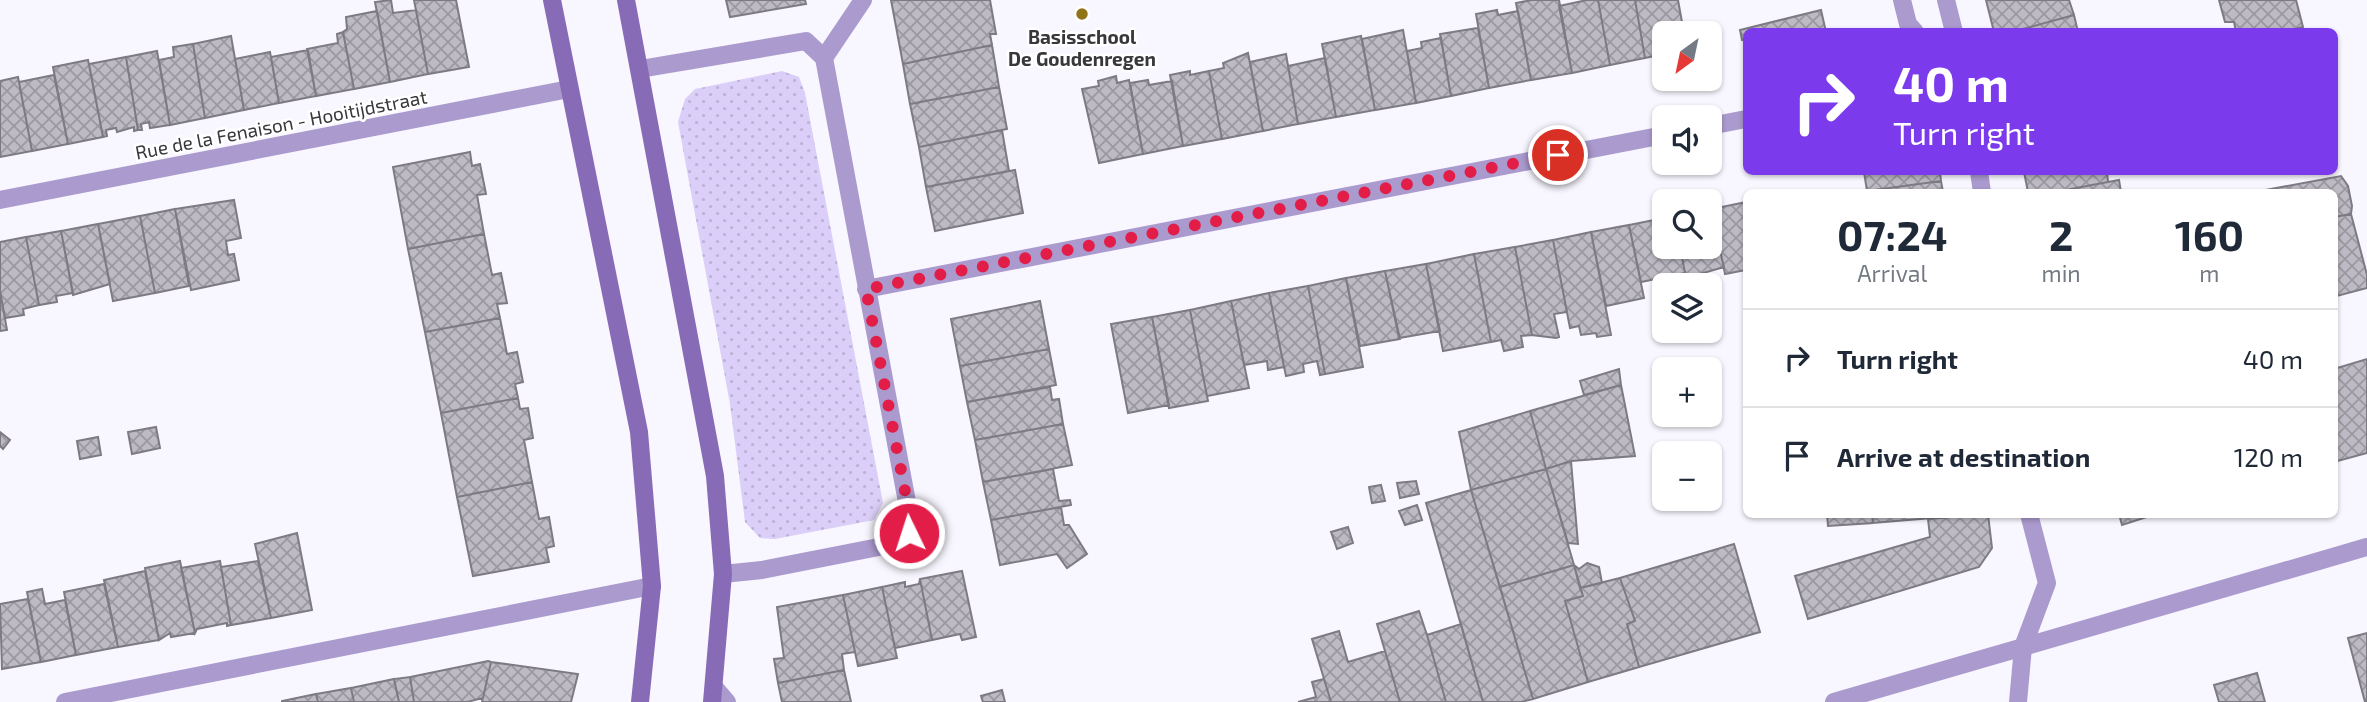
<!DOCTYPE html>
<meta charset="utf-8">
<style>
:root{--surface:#fff;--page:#f2f2f3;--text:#1f2937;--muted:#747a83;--line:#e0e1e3}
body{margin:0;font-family:"Exo 2",sans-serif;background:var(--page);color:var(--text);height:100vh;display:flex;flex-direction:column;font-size:26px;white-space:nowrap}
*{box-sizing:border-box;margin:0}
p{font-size:23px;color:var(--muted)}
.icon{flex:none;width:38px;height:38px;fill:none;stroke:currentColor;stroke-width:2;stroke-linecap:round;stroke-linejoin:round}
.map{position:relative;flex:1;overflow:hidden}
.sheet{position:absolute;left:1743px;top:189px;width:595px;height:329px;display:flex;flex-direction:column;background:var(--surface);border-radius:10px;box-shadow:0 2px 5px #0004}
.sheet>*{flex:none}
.top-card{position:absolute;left:1743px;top:28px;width:595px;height:147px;border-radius:10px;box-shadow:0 2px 5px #0004;background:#7c3aed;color:#fff;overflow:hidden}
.needle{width:46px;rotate:213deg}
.controls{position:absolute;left:1652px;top:21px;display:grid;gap:14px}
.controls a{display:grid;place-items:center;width:70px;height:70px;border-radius:10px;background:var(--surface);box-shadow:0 2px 5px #0004;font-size:35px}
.pin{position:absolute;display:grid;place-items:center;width:60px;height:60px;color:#fff;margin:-30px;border:4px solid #fff;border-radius:50%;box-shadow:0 2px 7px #0007}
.me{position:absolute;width:77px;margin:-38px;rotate:356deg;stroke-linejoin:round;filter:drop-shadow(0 0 5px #0008)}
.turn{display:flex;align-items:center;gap:24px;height:147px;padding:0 35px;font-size:32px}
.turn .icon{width:91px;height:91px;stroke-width:2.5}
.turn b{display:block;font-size:49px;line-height:60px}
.eta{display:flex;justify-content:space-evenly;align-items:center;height:119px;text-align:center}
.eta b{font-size:42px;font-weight:700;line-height:49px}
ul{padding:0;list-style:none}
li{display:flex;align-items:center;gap:21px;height:98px;padding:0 35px;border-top:2px solid var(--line)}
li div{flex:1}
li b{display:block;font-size:26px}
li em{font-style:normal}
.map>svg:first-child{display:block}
.park{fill:url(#park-dots)}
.building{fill:url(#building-cross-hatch);stroke:#7d7a83;stroke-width:2}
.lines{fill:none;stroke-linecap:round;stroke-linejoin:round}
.service{stroke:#ab9ace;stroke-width:18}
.minor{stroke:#ab9ace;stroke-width:18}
.tertiary{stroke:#ab9ace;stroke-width:18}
.secondary{stroke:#876bb7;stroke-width:18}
.route{stroke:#e11d48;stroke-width:12;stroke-dasharray:0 21.6}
.poi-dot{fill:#91741a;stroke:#fff;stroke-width:2.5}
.labels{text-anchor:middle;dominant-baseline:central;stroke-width:5;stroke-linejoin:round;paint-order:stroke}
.poi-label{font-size:19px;font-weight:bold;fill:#38373b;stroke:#fff}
.street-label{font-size:19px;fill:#38373b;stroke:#fff}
</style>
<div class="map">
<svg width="2367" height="702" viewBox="0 0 2367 702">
<defs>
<pattern id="park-dots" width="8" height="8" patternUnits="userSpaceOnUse" patternTransform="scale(1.75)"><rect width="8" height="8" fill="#dbcef8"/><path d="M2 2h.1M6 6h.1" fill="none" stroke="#bdb2d6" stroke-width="1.8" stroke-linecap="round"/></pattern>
<pattern id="building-cross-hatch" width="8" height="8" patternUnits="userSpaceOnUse" patternTransform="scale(1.75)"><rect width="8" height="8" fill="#bdbac4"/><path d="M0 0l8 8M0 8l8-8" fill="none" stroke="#9b98a0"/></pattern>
</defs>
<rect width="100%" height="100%" fill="#f8f6fe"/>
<path class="park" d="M782 71 799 77 805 93 883 503 874 520 775 539 760 538 745 522 730 404 678 122 685 99 695 89Z"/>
<path class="building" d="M391 0 393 13 416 10 428 74 390 82 375 2Z
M414 0H456L469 67 428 74Z
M726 0H805L806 4 730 17Z
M891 0H990L996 34H990L992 45 903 64Z
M1532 0H1559L1572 73 1531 80 1516 3Z
M1587 0H1598L1610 65 1572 73 1559 6Z
M1598 0H1635L1645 58 1610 65Z
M1635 0H1678L1684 33H1664V54L1645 58Z
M1986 0H2069L2074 15 2012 32H1994Z
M2219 0H2296L2303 27 2283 32H2236L2234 22H2225Z
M1497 10 1498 15 1518 11 1531 80 1489 88 1476 14Z
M1821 10 1826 32H1746V39L1742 40 1740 30Z
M377 11 390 82 354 89 343 32 347 29 346 17Z
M2074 15 2078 32H2012Z
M1478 28 1489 88 1451 96 1440 34Z
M1403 30 1416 103 1375 110 1362 39Z
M343 32 354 89 316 96 307 49 338 43 337 34Z
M231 36 244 110 205 118 193 44Z
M1361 36 1375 110 1336 117 1322 44Z
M1441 38 1451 96 1416 103 1407 51 1422 48 1421 42Z
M193 44 205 118 170 125 159 60 174 57 173 47Z
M992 45 999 87 910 104 903 64Z
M308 50 316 96 279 103 271 57Z
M157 51 170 125 150 128 149 122 141 124 142 130H138L126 57Z
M270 52 279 103 244 110 235 59Z
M1248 53 1263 131 1222 139 1209 71 1224 68 1223 63Z
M1286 54 1298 124 1263 131 1250 62Z
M126 57 138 130 134 131V127L117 132 116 128 106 130 107 136 103 137 89 64Z
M1325 58 1336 117 1298 124 1288 66Z
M88 60 103 137 68 144 53 67Z
M1190 71V75L1209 71 1222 139 1183 146 1170 75Z
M54 75 68 144 32 151 19 82Z
M1116 76 1117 83 1129 80 1143 154 1099 163 1082 89 1099 86 1098 81Z
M18 77 32 151 0 157V81Z
M1148 80 1149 85 1172 81 1183 146 1143 154 1130 83Z
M999 87 1007 129 919 147 910 104Z
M1002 130 1009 171 926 187 919 147Z
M470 152 472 166 480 164 486 194 477 195 484 234 408 249 393 167Z
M1015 170 1023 213 935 231 926 187Z
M1864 172H1940L1941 181 1867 191Z
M2024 172H2107L2108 182 2055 192H2028Z
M2341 176 2348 186 2352 206 2351 214 2334 217V192H2255Z
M2119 180 2121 192H2055L2108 182Z
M1941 181 1943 192H1859Z
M234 200 241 238 226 241 228 255 234 254 239 280 191 290 175 209Z
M1746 202V270L1725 274 1712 209Z
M175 209 189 286 155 293 140 216Z
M1710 209 1724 267 1686 278 1680 247H1710Z
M2351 214 2367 275V288L2337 296 2334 293V217Z
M140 216 155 293 113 301 98 224Z
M1664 218V247H1680L1685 273 1641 282 1629 225Z
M98 224 110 284 73 295 61 231Z
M1629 225 1644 298 1606 306 1591 232Z
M61 231 73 293 56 296 57 302 39 305 26 237Z
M1591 232 1611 335 1597 337 1596 333 1581 335 1579 326 1570 328 1553 240Z
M484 234 492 275 501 273 507 303 497 304 500 318 425 332 408 249Z
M26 237 39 305 23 309 24 315 5 318 0 291V242Z
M1553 240 1567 312 1554 314 1559 337 1556 338 1532 335 1515 247Z
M1515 247 1532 335 1521 336 1523 347 1504 351 1501 340 1491 342 1474 254Z
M1474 254 1491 342 1443 351 1426 264Z
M1426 264 1440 331 1399 338 1385 271Z
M1385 271 1400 339 1360 346 1346 278Z
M1346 278 1363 367 1325 374 1308 286Z
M1308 286 1325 374 1320 375 1317 361 1303 364 1304 372 1286 376 1269 293Z
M0 291 7 330 0 331Z
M1269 293 1284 367 1268 370 1267 361 1244 365 1231 301Z
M1040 301 1049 349 960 366 951 319Z
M1231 301 1249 388 1207 396 1190 310Z
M1190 310 1208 401 1169 408 1152 317Z
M1152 317 1169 405 1128 413 1111 324Z
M500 318 507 354 517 352 523 382 515 384 518 398 441 413 425 332Z
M1049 349 1056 385 967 402 960 366Z
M2367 359V453L2334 462V369Z
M1619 369 1621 385 1584 395 1580 381Z
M1621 385 1635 456 1571 461 1546 469 1530 411Z
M1050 387 1052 400 1059 399 1063 424 975 440 967 402Z
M518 398 520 409 528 408 533 438 524 440 532 482 457 497 441 413Z
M1530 411 1546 469 1471 490 1459 432Z
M1063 424 1072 465 983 482 975 440Z
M156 427 160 448 132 454 128 432Z
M0 432 10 440 3 449 0 446Z
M98 437 101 455 80 459 77 441Z
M1571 461 1578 544 1568 543 1546 469Z
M1053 469 1059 501 1070 500 1071 505 991 520 983 482Z
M1546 469 1574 565 1500 587 1471 490Z
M1416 481 1419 494 1400 498 1397 483Z
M532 482 539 519 549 517 554 546 546 548 549 562 473 576 457 497Z
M1381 485 1385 501 1372 503 1369 487Z
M1471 490 1533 699 1521 702H1483L1426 503Z
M1417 505 1422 520 1405 525 1399 511Z
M1061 507 1064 525H1069L1087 554 1067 568 1057 554 1000 565 991 520Z
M1827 514H1872L1873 523 1828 526Z
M1872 514H1981L1873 523Z
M1988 514 1992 548 1979 567 1808 619 1795 576 1930 537 1928 519Z
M2119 514H2156L2122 525Z
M1348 527 1353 543 1337 549 1331 532Z
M297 533 312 610 271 618 255 544Z
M1734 544 1760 632 1639 667 1627 624 1635 621 1620 578Z
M180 561 195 633 171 637 170 633 159 640 145 568Z
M220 561 231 625 227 626V623L197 629 195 633 181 568Z
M258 561 271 618 231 625 221 567Z
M1587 563 1599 567 1602 583 1580 588 1574 565 1579 569Z
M1574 565 1583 596 1565 601 1588 682 1533 699 1500 587Z
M145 571 159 640 118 647 104 580Z
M962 571 976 637 962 640 960 634 932 640 920 579Z
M1620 578 1635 621 1627 624 1639 667 1588 682 1565 601 1583 596 1580 588Z
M920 579 932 640 895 648 882 587 905 582V587L919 584Z
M104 584 118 647 76 655 64 592Z
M882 587 897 658 858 666 843 595Z
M42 589 45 604 65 600 76 655 41 662 27 592Z
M843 595 855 652 842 654 844 670 778 683 774 659 784 658 777 607Z
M28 599 41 662 2 669 0 604Z
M1419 611 1427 635 1446 702H1400L1377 624Z
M1461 624 1483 702H1446L1427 635Z
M1339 631 1348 662 1385 651 1400 702H1331L1312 639Z
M2367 633V702H2365L2348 638Z
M488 661 491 662 483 698 467 702H414L410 677Z
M491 662 578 674 571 702H482Z
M844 670 851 702H782L778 683Z
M2257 673 2265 702H2219L2214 685Z
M410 677 414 702H399L394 679Z
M394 679 399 702H354L351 688Z
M1324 679 1331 702H1298L1316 697 1312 682Z
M351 688 354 702H318L316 694Z
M1002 690 1005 702H983L981 696Z
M316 694 318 702H282V701Z"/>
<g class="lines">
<path class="service" d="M824 58 863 0"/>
<path class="minor" d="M1902 0 1908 24 1915 32
M1946 0 1954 32
M640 69 806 41 824 58 910 518 909 533 899 543 762 570 723 574
M1710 126 1746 119
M1979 172 1982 192
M0 200 569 89
M866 289 1664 135
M715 688 727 702
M65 702 652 586
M2018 702 2023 647 2047 583 2029 514"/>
<path class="tertiary" d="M1834 702 2367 547"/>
<path class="secondary" d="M552 0 639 432 652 586 640 702
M626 0 715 476 723 574 712 702"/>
</g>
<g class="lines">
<path class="route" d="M909 533 910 517 866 289 1558 155"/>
</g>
<circle class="poi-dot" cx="1082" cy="14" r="7"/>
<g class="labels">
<g class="poi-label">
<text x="1082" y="36">Basisschool<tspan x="1082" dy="22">De Goudenregen</tspan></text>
</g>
<g class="street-label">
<text transform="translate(281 124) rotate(-11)">Rue de la Fenaison - Hooitijdstraat</text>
</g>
</g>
</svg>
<div class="controls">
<a><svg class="needle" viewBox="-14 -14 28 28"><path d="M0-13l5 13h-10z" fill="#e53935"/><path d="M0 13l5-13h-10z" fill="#747a83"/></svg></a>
<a><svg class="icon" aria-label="sound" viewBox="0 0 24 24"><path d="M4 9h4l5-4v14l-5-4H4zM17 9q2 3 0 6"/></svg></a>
<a><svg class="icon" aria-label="search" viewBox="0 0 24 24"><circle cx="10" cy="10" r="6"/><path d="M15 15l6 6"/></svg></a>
<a><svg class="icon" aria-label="layers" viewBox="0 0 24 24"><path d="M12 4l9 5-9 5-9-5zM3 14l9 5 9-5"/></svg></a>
<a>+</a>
<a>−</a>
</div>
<div class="pin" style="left:1558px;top:155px;background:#d93025"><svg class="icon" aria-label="arrive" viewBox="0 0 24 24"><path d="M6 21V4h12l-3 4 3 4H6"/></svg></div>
<svg class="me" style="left:909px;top:533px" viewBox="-20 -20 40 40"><circle r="17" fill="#e11d48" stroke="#fff" stroke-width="3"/><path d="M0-11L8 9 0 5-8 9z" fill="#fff"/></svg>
<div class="top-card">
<div class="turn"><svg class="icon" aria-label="right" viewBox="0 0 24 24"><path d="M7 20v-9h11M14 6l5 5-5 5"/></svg><div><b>40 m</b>Turn right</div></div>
</div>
<section class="sheet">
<div class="eta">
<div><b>07:24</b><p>Arrival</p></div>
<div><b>2</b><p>min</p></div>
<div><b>160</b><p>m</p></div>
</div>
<ul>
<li><svg class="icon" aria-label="right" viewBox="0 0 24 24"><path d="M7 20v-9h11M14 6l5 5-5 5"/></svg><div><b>Turn right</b></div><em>40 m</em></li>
<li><svg class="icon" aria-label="arrive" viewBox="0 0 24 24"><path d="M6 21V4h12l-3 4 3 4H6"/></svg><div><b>Arrive at destination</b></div><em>120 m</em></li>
</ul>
</section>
</div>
